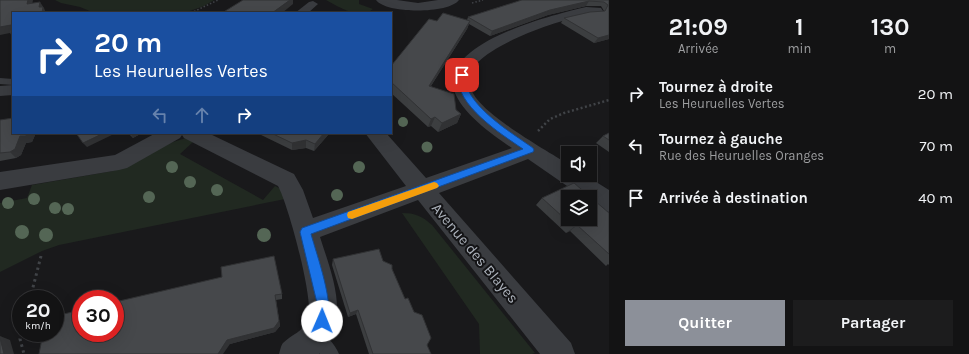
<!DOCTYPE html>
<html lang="fr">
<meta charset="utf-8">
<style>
:root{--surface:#131314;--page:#1c1c1d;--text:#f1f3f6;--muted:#9d9ea0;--line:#323234;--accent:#8c9099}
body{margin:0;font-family:Karla,sans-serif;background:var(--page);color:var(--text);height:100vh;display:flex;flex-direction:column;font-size:15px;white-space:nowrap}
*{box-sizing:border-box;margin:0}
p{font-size:13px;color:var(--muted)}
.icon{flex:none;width:22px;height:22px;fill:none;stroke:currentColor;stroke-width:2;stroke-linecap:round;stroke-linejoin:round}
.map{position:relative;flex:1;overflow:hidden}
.panel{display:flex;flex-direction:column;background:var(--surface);width:360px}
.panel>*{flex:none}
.top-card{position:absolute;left:12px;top:12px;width:380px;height:122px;border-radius:0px;box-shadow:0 4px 16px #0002,0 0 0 1px var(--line);background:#1a4fa0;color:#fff;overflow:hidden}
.buttons{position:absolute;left:561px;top:146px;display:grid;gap:8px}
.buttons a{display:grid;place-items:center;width:36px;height:36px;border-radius:0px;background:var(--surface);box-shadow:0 4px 16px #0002,0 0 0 1px var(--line);font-size:20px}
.speed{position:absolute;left:12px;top:290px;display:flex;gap:8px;font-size:20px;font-weight:700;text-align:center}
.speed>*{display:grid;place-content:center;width:52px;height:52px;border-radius:50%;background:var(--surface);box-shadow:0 4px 16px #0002,0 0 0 1px var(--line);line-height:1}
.speed small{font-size:10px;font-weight:400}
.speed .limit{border:6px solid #d22;background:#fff;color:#111}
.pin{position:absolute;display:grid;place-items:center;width:34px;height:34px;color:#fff;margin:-17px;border-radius:8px;box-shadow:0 2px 6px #0006}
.me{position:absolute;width:44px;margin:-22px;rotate:1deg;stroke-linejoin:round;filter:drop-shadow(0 0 3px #0008)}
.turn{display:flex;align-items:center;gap:14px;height:84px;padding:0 16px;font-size:18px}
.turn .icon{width:52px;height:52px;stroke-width:2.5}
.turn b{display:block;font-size:28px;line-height:34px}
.lanes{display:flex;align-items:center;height:38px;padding:0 16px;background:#0003;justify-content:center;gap:20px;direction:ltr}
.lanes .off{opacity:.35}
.eta{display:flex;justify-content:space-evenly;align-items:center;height:68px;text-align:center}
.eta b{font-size:24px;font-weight:700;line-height:28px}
.button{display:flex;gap:8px;margin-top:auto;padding:8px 16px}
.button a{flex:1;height:46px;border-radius:0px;background:var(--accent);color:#fff;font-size:16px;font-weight:700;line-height:46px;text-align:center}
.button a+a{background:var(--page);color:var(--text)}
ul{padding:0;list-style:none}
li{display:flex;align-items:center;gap:12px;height:52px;padding:0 16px}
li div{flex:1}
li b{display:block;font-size:15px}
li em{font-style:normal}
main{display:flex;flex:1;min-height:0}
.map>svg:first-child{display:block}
.green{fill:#212921}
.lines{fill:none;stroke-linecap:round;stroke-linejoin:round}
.path-far2{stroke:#404347;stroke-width:1.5;stroke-dasharray:1.5 2;stroke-linecap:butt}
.path-far1{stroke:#404347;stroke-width:2.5;stroke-dasharray:2 2.5;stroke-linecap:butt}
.path{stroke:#404347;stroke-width:3;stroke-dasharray:2.5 3.5;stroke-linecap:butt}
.service{fill:#3a3c40;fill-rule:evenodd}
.pedestrian{fill:#3a3c40;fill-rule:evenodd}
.minor{fill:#3a3c40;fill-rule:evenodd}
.tree{fill:#546655}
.wall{fill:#3c3e40}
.shaded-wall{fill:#313234}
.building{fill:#46484b;stroke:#313234;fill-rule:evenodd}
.route{fill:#1a73e8;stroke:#114b97}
.slow{fill:#f59e0b}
.labels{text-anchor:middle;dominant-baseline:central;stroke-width:4;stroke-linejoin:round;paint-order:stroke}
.street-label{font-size:15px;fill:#acb2bb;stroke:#141416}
</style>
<main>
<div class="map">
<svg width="609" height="354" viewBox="0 0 609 354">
<rect width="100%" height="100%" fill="#19191b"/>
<path class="green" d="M55 0H214L204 6 184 13H95L80 7 61 3Z
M326 0H359V4L373 9C359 20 339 7 326 0Z
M186 138 193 142 180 154 263 200 275 186 281 189 285 199 59 245 42 251 0 272V203L27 198 32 185 113 171 170 143Z
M402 213C415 213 422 216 432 225L535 353 532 354H480L479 324Z"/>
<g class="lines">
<path class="path-far2" d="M472 3 483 0
M191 13 218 0"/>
<path class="path-far1" d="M538 131 550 119 564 113 609 100"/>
<path class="path" d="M30 299 41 256
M22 333 20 339 24 354"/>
<path class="service" d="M0 78 13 79V85L0 84Z
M315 329C325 333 335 344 339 354H320L309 343 307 337 309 331Z"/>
<path class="pedestrian" d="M313 1 318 4 308 13H295L309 2Z
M13 85V95L0 96V86Z"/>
<path class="minor" d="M376 0H397L418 3 438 0H459C449 14 386 14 376 0Z
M586 7 601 8 603 11 601 14C596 15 591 14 586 15 556 21 499 41 478 62 471 70 469 81 472 91 481 114 546 150 568 164V175H585L609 190V212L601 209 590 201V197H583L528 159 439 193 571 343 575 354H540L418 200 320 237C332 275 352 321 319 354H279C280 351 281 345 283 343 291 335 304 331 308 320 315 302 288 204 278 186L184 138 182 135 180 138 127 168 119 170 0 190V172L115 155 156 133H208L294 174 303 190 313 218 406 186 365 133H386L426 178 512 148C494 136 461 113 454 90 441 42 553 15 586 7Z"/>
</g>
<g class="tree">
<circle cx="403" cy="122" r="5"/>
<circle cx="427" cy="147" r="5.5"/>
<circle cx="172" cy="167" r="6"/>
<circle cx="359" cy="167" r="6"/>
<circle cx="190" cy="182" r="6"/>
<circle cx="217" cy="190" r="6"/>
<circle cx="337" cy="195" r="6"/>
<circle cx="149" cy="197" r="6"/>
<circle cx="34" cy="199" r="6"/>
<circle cx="8" cy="203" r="6"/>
<circle cx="55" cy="208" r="6"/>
<circle cx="68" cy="209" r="6"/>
<circle cx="22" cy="232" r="7"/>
<circle cx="46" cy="235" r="7"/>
<circle cx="264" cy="235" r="7"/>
</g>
<path class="wall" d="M522 0H609V39L594 43 561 23 564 18 604 11 601 6H586L548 15 490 36 469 24 467 29 431 86 461 114 457 123 438 132 431 126 428 127 391 93V66L437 21 467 20 468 17Z
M0 120 13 133H36L32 142 26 143 21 155 16 158 0 161Z
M128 133H142L133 138Z
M257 133H328V135L314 151 306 148 292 150Z
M609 133V152L596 143 603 136Z
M542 198 609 213V265L608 264 606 266 570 231 566 233 536 205Z
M333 259 383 261 392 269 405 299 431 354H369L356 314 348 317 332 265Z
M282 294V299L276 300 280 326 275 332 230 344 115 302Z"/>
<path class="shaded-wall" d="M28 0H33L31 11 27 4Z
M290 0H293V4L282 13H272Z
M589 1 586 6 548 15 490 36 492 31 550 10Z
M40 2 44 8 46 13H42L39 7Z
M470 21 467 29 425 95 429 86Z
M11 25 13 28V38L10 33 0 35V27Z
M609 35V39L594 43 598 38Z
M461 114 457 123 438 132 442 123Z
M435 117 431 126 428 127 431 119Z
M27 133H36L32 142 26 143 21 155 16 158 10 152 20 136Z
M104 133H116L87 147 83 143Z
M130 133H142L133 138Z
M324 133H328V135L314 151 315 144Z
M306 140V148L292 150V143Z
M577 225 570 231 566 233 574 227Z
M275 295 280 326 275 332 230 344 223 354H218L227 340Z
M358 310 356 314 348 317 350 313Z
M0 336 10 340 14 354H4L0 338Z"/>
<path class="building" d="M0 0H28L27 4 40 2 39 7H43L42 13H13V32L10 33 11 25 0 27Z
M243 0H290L272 13H222Z
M522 0H609V35L598 38 564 18 590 12 605 11 608 5 604 2 589 1 550 10 492 31 468 17Z
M443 13 470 21 429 86 454 94 456 110 461 114 442 123 435 117 431 119 391 82V66L429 19 437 21Z
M13 118V133H27L26 136H20L15 149 10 152 0 153V120Z
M76 133H104L83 143Z
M271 133H324L315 144 306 140 292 143Z
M609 133V140L603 136Z
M574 183 609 213V254L577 225 574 227 542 198ZM568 197H590V219H568Z
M379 249 383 261 392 265V269L405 299 408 298 414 312 422 315 431 338 427 345 431 354H373L358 310 350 313 333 259Z
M274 256 282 294 275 295 279 321 274 328 227 340 218 354H39L43 333H55V316L81 310V333H115V302L222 277 221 267Z
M0 338 4 354H0Z"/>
<path class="route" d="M462 73 465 75C463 104 512 133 533 148L534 150 533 152 311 234C317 256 335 305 327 325L322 327 318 325 316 321 317 303 300 232 302 228 523 149C501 134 455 105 458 75Z"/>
<path class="slow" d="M434 182 437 183 439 186 437 188 352 219 348 218 347 215 348 212Z"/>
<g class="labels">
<g class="street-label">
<text transform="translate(475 253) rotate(50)">Avenue des Blayes</text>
</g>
</g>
</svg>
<div class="buttons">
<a><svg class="icon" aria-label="sound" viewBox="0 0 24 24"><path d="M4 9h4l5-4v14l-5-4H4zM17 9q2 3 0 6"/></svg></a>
<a><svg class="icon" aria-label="layers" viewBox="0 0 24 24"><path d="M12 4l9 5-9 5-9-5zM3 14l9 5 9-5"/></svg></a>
</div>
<div class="speed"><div>20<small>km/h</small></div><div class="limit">30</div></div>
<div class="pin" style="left:462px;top:75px;background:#d93025"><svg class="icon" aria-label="arrive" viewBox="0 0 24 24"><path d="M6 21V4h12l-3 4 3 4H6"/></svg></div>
<svg class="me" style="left:322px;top:321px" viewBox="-20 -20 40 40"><circle r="19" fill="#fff"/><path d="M0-13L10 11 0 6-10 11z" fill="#1a73e8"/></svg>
<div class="top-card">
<div class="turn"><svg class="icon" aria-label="right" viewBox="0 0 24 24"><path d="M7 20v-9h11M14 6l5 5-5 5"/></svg><div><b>20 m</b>Les Heuruelles Vertes</div></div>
<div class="lanes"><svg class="icon off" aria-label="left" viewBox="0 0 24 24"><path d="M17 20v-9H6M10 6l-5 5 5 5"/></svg><svg class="icon off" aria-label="ahead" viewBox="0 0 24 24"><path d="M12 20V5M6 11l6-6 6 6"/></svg><svg class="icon" aria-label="right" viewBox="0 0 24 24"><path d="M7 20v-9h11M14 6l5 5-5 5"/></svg></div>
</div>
</div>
<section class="panel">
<div class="eta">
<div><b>21:09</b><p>Arrivée</p></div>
<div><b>1</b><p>min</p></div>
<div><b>130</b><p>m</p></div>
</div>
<ul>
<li><svg class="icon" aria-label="right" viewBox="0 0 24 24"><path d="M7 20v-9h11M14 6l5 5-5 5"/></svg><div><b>Tournez à droite</b><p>Les Heuruelles Vertes</p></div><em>20 m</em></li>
<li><svg class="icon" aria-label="left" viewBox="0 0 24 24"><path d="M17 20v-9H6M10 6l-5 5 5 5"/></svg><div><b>Tournez à gauche</b><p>Rue des Heuruelles Oranges</p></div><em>70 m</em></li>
<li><svg class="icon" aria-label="arrive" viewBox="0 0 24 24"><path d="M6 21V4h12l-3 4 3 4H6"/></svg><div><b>Arrivée à destination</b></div><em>40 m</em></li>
</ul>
<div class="button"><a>Quitter</a><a>Partager</a></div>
</section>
</main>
